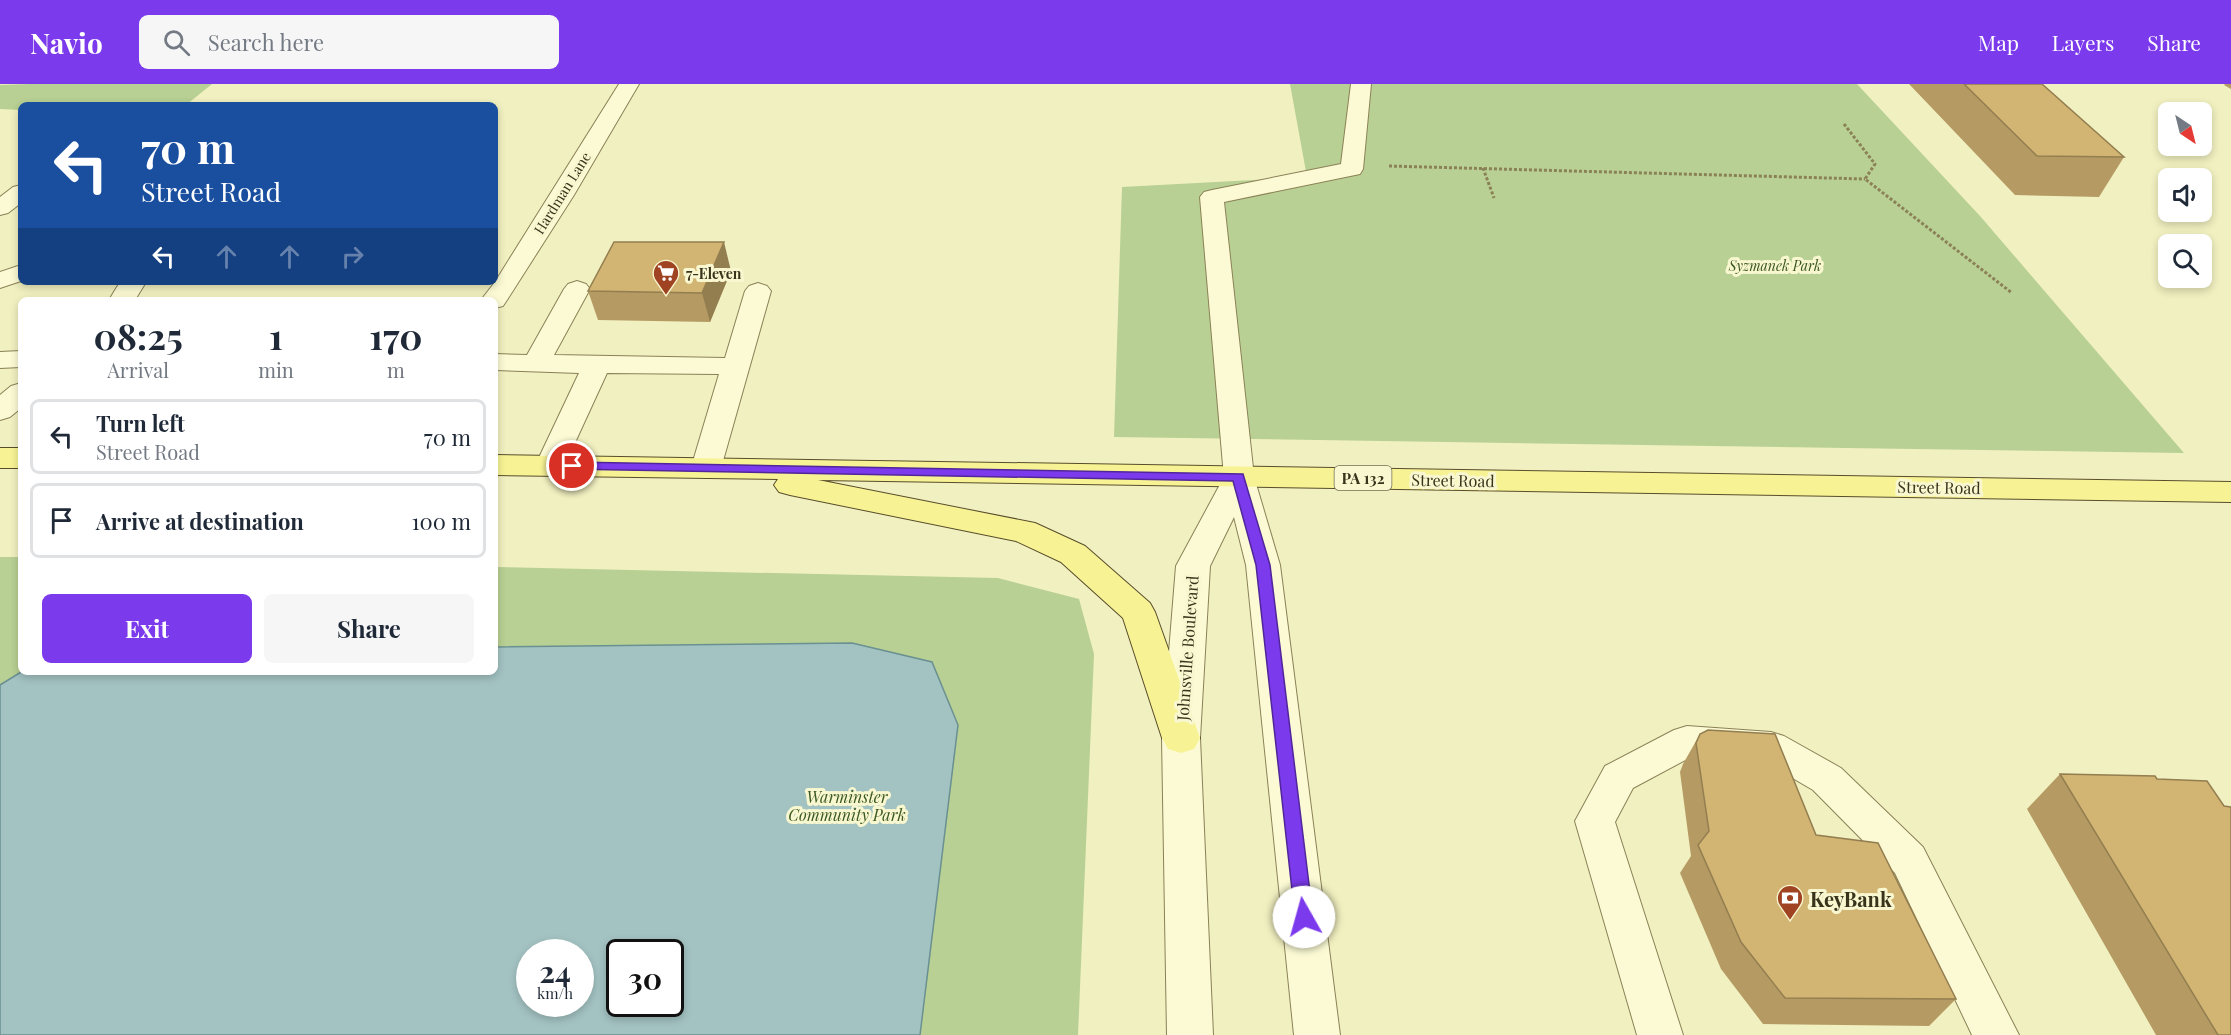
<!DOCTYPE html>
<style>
:root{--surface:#fff;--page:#f6f6f7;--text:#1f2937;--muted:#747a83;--line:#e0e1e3;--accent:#7c3aed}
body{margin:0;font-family:"Playfair Display",serif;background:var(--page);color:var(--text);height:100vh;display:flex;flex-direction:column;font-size:22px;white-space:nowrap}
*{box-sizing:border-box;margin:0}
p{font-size:20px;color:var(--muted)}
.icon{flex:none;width:33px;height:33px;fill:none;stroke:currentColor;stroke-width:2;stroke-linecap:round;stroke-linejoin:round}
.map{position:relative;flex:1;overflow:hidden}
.side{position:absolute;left:18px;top:213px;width:480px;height:378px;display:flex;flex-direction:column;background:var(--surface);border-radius:9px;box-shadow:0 3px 9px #0003}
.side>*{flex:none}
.hud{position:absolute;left:18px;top:18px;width:480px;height:183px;border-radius:9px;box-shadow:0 3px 9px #0003;background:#1a4fa0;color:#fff;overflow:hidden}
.needle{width:39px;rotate:145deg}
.controls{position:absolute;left:2158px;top:18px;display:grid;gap:12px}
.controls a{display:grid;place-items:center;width:54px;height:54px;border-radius:9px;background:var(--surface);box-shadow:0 3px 9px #0003;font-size:30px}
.speed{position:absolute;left:516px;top:855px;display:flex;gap:12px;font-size:30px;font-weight:700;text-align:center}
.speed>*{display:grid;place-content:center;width:78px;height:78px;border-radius:50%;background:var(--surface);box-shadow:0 3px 9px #0003;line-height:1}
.speed small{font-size:15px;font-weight:400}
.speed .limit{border:3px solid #111;border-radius:9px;background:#fff;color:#111}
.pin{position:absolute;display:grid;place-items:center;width:51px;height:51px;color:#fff;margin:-26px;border:3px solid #fff;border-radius:50%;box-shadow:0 2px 6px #0007}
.me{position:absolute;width:66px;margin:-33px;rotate:353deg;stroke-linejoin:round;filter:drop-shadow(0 0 4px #0008)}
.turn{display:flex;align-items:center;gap:21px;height:126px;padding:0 24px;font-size:27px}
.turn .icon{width:78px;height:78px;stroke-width:2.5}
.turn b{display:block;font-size:42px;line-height:51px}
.lanes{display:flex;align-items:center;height:57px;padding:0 24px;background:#0003;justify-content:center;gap:30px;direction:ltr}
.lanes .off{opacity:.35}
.eta{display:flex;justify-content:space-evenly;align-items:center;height:102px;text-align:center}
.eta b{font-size:36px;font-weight:700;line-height:42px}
.action{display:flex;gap:12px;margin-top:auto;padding:12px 24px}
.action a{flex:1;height:69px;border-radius:9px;background:var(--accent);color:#fff;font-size:24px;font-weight:700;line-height:69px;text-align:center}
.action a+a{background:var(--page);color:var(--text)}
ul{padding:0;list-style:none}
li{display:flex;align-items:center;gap:18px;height:75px;margin:0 12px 9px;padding:0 12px;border:3px solid var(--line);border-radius:9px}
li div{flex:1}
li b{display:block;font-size:22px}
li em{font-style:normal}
header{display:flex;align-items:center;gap:36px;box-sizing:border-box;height:84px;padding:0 30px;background:var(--accent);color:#fff}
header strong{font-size:28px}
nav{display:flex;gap:33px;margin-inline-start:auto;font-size:21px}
.search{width:420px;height:54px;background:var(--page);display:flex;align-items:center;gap:15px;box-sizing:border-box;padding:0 21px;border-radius:9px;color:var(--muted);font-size:22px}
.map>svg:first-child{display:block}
.green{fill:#b8d093;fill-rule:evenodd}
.water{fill:#a3c3c2;stroke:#6a9091;stroke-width:1.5;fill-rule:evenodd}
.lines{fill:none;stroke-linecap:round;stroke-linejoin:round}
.minor-casing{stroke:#8b8157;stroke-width:2}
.major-casing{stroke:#594d2b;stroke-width:2}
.path{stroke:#8b8157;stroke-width:3;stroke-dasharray:3 2;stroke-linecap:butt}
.minor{fill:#fbfad4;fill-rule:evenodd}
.major{fill:#f7f395;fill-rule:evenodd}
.wall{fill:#b59b63}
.shaded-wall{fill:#937e50}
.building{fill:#d2b473;stroke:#937e50;stroke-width:1.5}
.route{fill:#7c3aed;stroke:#51269a;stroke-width:1.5}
.labels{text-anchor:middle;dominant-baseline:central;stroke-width:6;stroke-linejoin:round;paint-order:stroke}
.far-street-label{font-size:14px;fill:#3a331c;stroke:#f8f7d0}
.far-park-label{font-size:14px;font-style:italic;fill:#3b5821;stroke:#f8f7d0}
.far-poi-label{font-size:14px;font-weight:bold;fill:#3a331c;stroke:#f8f7d0;text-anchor:start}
.shield{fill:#f8f7d0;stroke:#736e52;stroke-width:1.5}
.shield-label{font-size:15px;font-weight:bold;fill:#3a331c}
.street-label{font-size:16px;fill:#3a331c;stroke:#f8f7d0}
.park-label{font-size:16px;font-style:italic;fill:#3b5821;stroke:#f8f7d0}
.near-poi-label{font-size:20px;font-weight:bold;fill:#3a331c;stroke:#f8f7d0;text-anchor:start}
</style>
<header>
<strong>Navio</strong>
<div class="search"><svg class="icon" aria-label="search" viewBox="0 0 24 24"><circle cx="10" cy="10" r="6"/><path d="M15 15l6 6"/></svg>Search here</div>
<nav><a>Map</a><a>Layers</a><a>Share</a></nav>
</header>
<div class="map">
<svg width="2231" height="951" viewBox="0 0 2231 951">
<rect width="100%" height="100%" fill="#f1f0c0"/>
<path class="green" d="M30 0H212L186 21H21V26L0 25V1Z
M1290 0H1857L1980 132 2184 369 1114 353 1122 103 1307 93Z
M0 473H21V588H495V483L998 494 1079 515 1094 570 1078 951H0ZM530 868H580V920H530ZM620 868H670V920H620Z"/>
<path class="water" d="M852 559 932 578 958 641 920 951H0V601L21 588H495V563ZM530 868H580V920H530ZM620 868H670V920H620Z"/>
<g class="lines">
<g class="minor-casing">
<path id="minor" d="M619 0H639L574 111 507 216 503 222 495 224V216H481L495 198Z
M1351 0H1371L1363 85 1360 90 1224 118 1254 393 1280 481 1340 951H1294L1246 481 1234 433 1210 482 1200 654 1213 951H1167L1162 654 1176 482 1224 393 1200 113 1204 108 1212 106 1341 80Z
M21 101V119L8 129 0 131V113L13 103Z
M21 181V197L0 204V188Z
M577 197 586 200 590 205 554 271 725 274 745 207 749 202 758 199 767 202 771 207 721 384 717 391 706 394 695 391 691 384 719 290 607 289 561 389 550 392 539 389 535 382 579 289 495 286V270L527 271 564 205 568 200Z
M120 198H146L135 216H109Z
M21 267V283L0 284V268Z
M21 299V324L10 333 0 336V311L11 302Z
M1687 642 1771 648 1784 652 1841 684 1923 763 2019 951H1972L1895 789 1813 706 1765 678 1691 673 1633 704 1615 738 1683 951H1637L1575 737 1605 682 1674 646Z"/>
</g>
<g class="major-casing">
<path id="major" d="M0 364H21V384H0Z
M495 371 2231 398V418L818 396 1035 439 1085 462 1150 519 1155 528 1200 654 1194 665 1181 669 1168 665 1162 654 1123 534 1061 478 1016 457 790 411 779 408 774 401 778 395 495 391Z"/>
</g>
<path class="path" d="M1844 40 1875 80 1865 95 2012 209
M1389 82 1865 95
M1483 84 1494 114"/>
<use href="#minor" class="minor"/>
<use href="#major" class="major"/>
</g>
<path class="wall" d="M1909 0H2042L2124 73 2099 113 2015 111Z
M2225 0H2231V5L2224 1Z
M731 187 710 238 598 236 588 207Z
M1700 650 1816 751 1956 915 1929 942 1763 940 1721 885 1680 789 1691 772 1680 688 1683 680Z
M2060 690 2157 695 2224 722 2231 951H2156L2027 725Z"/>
<path class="shaded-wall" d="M724 158 731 187 710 238 702 209Z"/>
<path class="building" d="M1964 0H2042L2124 73 2037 72Z
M614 158H724L702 209 588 207Z
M1708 646 1775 650 1816 751 1878 759 1956 915 1785 914 1741 858 1698 761 1709 747 1696 659 1700 650Z
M2060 690 2155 692 2157 695 2207 697 2224 722 2231 723V951H2218Z"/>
<path class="route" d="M572 378 1243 390 1270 481 1313 833 1310 839 1304 841 1298 839 1295 833 1256 481 1233 397 567 385 566 382 567 379Z"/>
<defs>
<g id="supermarket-pin" transform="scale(1.35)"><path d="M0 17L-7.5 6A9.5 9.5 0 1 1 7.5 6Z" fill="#9f4322" stroke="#f8f7d0"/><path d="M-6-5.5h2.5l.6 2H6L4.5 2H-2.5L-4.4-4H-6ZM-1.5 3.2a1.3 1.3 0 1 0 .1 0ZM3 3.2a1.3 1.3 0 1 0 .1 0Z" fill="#fff"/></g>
<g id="bank-pin" transform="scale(1.35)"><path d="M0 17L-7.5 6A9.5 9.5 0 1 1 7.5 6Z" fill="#9f4322" stroke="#f8f7d0"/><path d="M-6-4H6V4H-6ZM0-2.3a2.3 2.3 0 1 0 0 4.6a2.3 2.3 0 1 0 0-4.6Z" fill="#fff"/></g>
</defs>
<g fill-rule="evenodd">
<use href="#supermarket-pin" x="666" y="189"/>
<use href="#bank-pin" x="1790" y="814"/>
</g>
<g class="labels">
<g class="far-street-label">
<text transform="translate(562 109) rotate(-58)">Hardman Lane</text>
</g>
<g class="far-park-label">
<text x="1775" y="181">Syzmanek Park</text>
</g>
<g class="far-poi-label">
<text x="686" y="189">7-Eleven</text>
</g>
<rect class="shield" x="1334.5" y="382" width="57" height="24" rx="4.5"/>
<g class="shield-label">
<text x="1363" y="394">PA 132</text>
</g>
<g class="street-label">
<text transform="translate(1453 396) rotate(1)">Street Road</text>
<text transform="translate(1939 403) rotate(1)">Street Road</text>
<text transform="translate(1187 564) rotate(-86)">Johnsville Boulevard</text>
</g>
<g class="park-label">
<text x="847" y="712">Warminster<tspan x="847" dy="18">Community Park</tspan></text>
</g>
<g class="near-poi-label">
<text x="1810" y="814">KeyBank</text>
</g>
</g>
</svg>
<div class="controls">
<a><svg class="needle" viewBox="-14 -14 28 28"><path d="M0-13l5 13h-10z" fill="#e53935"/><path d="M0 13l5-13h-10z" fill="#747a83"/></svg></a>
<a><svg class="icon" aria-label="sound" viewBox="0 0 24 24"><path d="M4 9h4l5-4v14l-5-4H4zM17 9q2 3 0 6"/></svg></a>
<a><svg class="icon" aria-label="search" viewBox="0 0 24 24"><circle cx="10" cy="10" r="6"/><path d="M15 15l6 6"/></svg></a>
</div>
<div class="speed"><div>24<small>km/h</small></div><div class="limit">30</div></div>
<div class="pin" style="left:572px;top:382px;background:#d93025"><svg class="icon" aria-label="arrive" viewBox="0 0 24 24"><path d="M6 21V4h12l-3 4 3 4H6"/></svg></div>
<svg class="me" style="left:1304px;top:833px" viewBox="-20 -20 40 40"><circle r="19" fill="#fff"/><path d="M0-13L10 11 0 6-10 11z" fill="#7c3aed"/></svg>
<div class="hud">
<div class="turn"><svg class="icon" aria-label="left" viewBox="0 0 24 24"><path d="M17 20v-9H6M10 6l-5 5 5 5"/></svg><div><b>70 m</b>Street Road</div></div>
<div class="lanes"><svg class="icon" aria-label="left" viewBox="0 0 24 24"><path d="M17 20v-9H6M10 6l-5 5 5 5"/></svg><svg class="icon off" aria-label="ahead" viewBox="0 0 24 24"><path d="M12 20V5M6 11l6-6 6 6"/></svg><svg class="icon off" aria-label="ahead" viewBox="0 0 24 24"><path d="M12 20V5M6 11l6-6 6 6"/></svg><svg class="icon off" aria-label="right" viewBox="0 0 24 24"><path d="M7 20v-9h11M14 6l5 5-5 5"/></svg></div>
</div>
<section class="side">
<div class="eta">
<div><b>08:25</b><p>Arrival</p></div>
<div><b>1</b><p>min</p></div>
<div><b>170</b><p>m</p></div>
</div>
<ul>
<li><svg class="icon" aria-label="left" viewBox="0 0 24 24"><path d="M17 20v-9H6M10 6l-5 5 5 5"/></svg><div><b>Turn left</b><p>Street Road</p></div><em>70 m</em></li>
<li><svg class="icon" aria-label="arrive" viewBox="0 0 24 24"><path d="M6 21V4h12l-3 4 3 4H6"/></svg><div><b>Arrive at destination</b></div><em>100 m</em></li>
</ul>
<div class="action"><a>Exit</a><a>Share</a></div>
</section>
</div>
